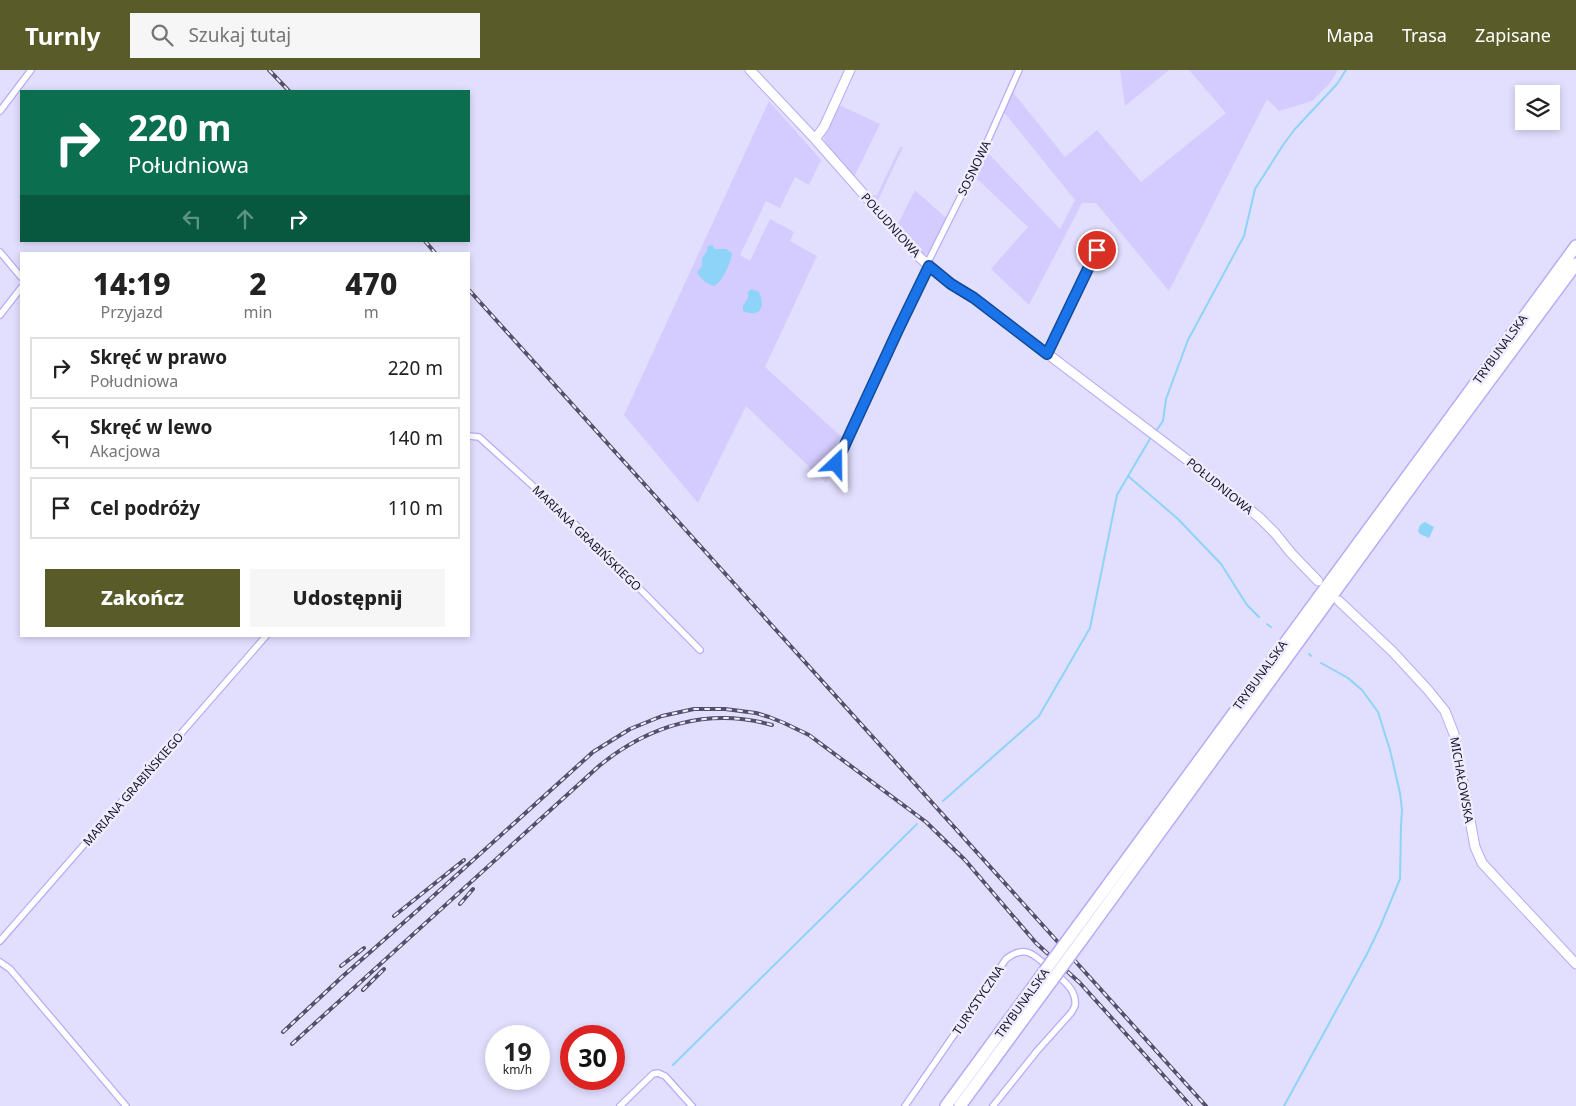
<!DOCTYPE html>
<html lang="pl">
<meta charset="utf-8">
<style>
:root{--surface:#fff;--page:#f6f6f6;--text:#222;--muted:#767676;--line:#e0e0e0;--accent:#595b29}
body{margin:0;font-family:"Noto Sans",sans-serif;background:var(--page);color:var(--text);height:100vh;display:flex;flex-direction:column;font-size:19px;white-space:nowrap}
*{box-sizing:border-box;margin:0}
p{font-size:16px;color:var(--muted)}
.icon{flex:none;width:28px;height:28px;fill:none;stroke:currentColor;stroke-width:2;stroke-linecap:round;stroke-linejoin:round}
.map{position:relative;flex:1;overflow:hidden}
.sheet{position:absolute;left:20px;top:182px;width:450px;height:385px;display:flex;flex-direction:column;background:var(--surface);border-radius:0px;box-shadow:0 2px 8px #0003}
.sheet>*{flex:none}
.hud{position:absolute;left:20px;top:20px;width:450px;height:152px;border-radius:0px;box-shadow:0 2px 8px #0003;background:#0b6e4f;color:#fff;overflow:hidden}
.controls{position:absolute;left:1515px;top:15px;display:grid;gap:10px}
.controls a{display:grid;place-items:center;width:45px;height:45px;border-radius:0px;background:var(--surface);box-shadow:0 2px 8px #0003;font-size:25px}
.speed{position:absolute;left:485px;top:955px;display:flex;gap:10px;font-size:25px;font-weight:700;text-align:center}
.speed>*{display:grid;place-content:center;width:65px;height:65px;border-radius:50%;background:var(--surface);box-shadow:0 2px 8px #0003;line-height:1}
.speed small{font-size:12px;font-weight:400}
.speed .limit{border:8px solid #d22;background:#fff;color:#111}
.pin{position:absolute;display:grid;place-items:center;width:42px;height:42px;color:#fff;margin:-21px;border:2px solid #fff;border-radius:50%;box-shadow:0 1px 5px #0007}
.me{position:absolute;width:55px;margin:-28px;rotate:23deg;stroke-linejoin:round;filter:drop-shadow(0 0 4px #0008)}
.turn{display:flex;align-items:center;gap:18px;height:105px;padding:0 25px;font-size:22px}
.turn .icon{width:65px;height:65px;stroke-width:2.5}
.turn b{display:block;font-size:35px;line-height:42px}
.lanes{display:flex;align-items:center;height:48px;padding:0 25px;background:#0003;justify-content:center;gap:25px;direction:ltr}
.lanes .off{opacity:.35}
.eta{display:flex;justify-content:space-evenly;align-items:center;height:85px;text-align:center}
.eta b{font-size:30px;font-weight:800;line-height:35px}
.primary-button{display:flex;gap:10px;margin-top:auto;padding:10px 25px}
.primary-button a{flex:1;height:58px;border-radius:0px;background:var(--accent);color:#fff;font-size:20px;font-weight:800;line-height:58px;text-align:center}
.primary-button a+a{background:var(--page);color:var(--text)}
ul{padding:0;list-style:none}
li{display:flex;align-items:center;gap:15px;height:62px;margin:0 10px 8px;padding:0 15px;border:2px solid var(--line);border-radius:0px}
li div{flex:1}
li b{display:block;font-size:19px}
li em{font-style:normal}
header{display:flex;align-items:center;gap:30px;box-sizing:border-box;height:70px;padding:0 25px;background:var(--accent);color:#fff}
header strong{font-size:24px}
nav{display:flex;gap:28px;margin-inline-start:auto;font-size:18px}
.search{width:350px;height:45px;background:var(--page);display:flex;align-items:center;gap:12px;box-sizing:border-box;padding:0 18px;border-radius:0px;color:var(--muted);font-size:19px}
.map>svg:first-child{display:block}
.green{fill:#d4ccfe}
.water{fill:#8ed4f8}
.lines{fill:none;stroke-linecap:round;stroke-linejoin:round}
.stream{stroke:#8ed4f8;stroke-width:2}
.street-casing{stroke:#b8abf7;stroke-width:8}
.secondary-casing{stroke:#b8abf7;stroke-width:11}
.highway-casing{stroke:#b8abf7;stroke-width:14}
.street{stroke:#fff;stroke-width:5.5}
.secondary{stroke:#fff;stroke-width:9}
.highway{stroke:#fff;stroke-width:11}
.rail-casing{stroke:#544f6b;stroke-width:4}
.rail{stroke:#efedfd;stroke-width:2;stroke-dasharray:5.5;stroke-linecap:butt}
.highway-bridge-casing{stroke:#b8abf7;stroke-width:14;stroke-linecap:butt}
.highway-bridge{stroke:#fff;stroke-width:11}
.route-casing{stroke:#114b97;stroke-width:12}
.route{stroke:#1a73e8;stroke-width:9}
.labels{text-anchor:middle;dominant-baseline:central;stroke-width:5;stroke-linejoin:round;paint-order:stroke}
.street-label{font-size:12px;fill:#18122d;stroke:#efedfd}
</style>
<header>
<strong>Turnly</strong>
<div class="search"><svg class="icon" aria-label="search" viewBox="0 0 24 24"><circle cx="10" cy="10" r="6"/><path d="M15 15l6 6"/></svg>Szukaj tutaj</div>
<nav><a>Mapa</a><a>Trasa</a><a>Zapisane</a></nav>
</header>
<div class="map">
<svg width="1576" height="1036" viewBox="0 0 1576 1036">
<rect width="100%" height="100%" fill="#e2defe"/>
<path class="green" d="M1120 0H1169L1125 36Z
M1189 0H1338L1330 13 1312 31 1279 41 1267 29 1169 221 1096 133H1082L1029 235 991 199 1028 157 972 104 982 83 987 82 1060 159 1075 130 1003 41 1012 21 1065 87 1097 60 1141 112 1226 43Z
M769 31 821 90 809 115 795 107 780 138 766 131 740 185 750 191 770 149 794 162 790 171 817 186 765 297 846 371 826 413 746 336 698 433 624 345Z
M839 35 880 54 854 107 872 126 877 125 900 77H903L876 135 854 106 825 75 824 64Z
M915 120 946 148 931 181 925 185 921 184 879 138 881 136 898 154Z"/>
<path class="water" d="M712 175 715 179H726L732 183C731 193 723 210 715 216 708 215 699 208 697 202L702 196V188L706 183 708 176Z
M751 219 759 222C766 237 760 248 743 241V236L748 228V222Z
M1425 452 1434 457 1429 468 1420 464 1418 461 1420 455Z"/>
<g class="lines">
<path class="stream" d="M1156 361 1163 351 1166 329 1188 270 1244 166 1255 119 1283 75 1295 59 1337 14 1346 0
M1128 406 1178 449 1221 494 1247 535 1259 547
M1267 554 1271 557
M1309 584 1311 586
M943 731 1039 646 1090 558 1117 425 1151 367
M673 995 917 754
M1284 1036 1367 884 1380 857 1400 809 1401 755 1402 740 1400 723 1390 680 1378 642 1362 620 1348 608 1321 593"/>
<g class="street-casing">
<path id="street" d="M0 41 31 0
M0 182 21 207
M927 194 980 88 1019 0
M0 245 21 218
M1047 284 1097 179
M469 366 479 367 586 464 700 580
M842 403 836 394 898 259 929 196
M0 871 266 566
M0 892 10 899 126 1036
M620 1036 653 1004 658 1003 665 1006 692 1036
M905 1036 1006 889C1024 875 1033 883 1048 897
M993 1036 1037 981 1071 943 1075 936C1077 921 1065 912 1055 903"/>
</g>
<g class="secondary-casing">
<path id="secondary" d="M750 0 815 69 919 187 951 214 974 228 1194 395 1260 448 1275 463 1291 483 1318 511
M815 69 824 57 850 0
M1339 531 1393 582 1428 620 1445 641 1454 664 1475 777 1482 793 1576 894"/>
</g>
<g class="highway-casing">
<path id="highway" d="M1080 853 1576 176
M1089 860 1419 406 1576 194
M946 1036 1044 902
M960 1036 1053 909"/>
</g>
<use href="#street" class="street"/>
<use href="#secondary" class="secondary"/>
<use href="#highway" class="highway"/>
<g class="rail-casing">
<path id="rail" d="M269 0 289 21
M425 171 436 184
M469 220 1206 1036
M460 834 473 819
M394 846 464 790
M341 896 364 878
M363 920 384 899
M283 962 343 906 419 839 593 682 630 659 662 646 694 639H725L756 643 769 647 784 653 809 665 926 752 965 790 1036 873 1080 913 1191 1036
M292 974 599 696C649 655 709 637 772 655"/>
</g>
<use href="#rail" class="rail"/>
<g class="highway-bridge-casing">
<path id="highway-bridge" d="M1044 902 1080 853
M1053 909 1089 860"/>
</g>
<use href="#highway-bridge" class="highway-bridge"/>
</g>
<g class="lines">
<g class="route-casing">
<path id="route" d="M836 394 898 260 929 196 951 214 974 228 1047 284 1097 180"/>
</g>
<use href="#route" class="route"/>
</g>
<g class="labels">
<g class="street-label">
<text transform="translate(974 98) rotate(-64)">SOSNOWA</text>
<text transform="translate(891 155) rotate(48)">POŁUDNIOWA</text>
<text transform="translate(1500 279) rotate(-54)">TRYBUNALSKA</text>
<text transform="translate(1220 416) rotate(39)">POŁUDNIOWA</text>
<text transform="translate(587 468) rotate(44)">MARIANA GRABIŃSKIEGO</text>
<text transform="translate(1260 605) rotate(-54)">TRYBUNALSKA</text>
<text transform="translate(1462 710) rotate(80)">MICHAŁOWSKA</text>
<text transform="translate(133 719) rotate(-49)">MARIANA GRABIŃSKIEGO</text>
<text transform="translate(978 930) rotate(-56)">TURYSTYCZNA</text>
<text transform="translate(1022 933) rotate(-54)">TRYBUNALSKA</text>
</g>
</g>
</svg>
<div class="controls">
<a><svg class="icon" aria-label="layers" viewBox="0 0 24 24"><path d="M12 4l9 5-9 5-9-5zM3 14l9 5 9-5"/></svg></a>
</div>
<div class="speed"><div>19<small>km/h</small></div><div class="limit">30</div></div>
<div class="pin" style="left:1097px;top:180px;background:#d93025"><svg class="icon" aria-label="arrive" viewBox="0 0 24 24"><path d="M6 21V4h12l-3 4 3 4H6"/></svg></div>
<svg class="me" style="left:836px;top:394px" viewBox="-20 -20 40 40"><path d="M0-17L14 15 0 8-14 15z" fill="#1a73e8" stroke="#fff" stroke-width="4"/></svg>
<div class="hud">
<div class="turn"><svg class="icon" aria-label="right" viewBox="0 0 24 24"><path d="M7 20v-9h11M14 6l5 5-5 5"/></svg><div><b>220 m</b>Południowa</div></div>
<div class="lanes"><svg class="icon off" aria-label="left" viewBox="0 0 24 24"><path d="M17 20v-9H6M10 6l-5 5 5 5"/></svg><svg class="icon off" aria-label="ahead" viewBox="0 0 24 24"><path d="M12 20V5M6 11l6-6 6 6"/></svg><svg class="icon" aria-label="right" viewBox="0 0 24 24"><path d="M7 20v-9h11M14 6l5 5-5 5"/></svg></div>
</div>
<section class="sheet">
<div class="eta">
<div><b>14:19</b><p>Przyjazd</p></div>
<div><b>2</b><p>min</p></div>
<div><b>470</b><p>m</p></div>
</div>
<ul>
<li><svg class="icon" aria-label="right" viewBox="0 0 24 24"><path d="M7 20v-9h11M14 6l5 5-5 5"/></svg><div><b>Skręć w prawo</b><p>Południowa</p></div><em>220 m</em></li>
<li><svg class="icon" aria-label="left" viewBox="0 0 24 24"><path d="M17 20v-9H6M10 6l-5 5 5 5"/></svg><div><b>Skręć w lewo</b><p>Akacjowa</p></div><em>140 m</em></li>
<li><svg class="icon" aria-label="arrive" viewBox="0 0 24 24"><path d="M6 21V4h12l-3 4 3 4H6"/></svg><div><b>Cel podróży</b></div><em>110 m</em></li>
</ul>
<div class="primary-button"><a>Zakończ</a><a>Udostępnij</a></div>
</section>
</div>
